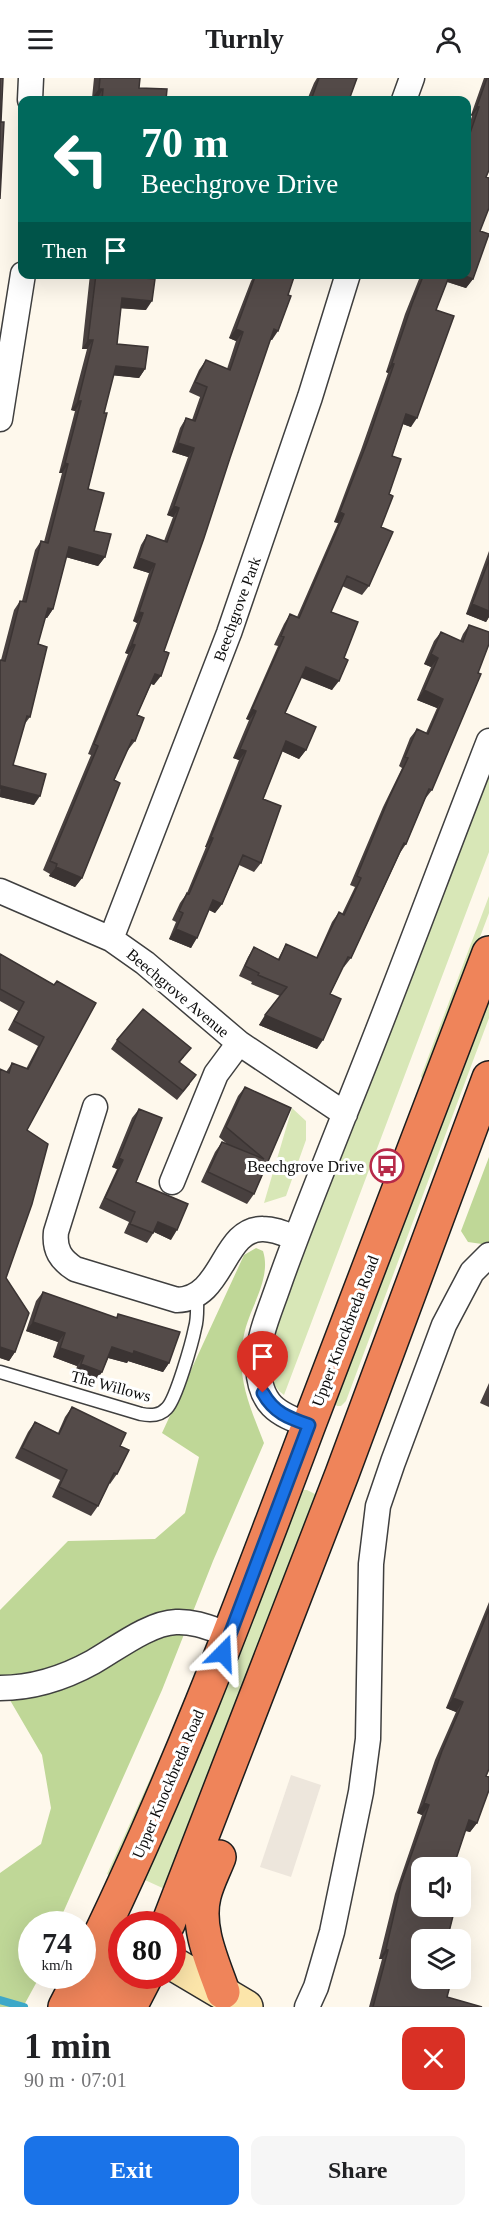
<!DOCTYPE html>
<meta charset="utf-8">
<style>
:root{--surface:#fff;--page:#f6f6f6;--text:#202124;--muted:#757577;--accent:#1a73e8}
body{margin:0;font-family:Georgia,serif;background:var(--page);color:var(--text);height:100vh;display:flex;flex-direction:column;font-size:22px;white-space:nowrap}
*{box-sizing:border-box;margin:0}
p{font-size:20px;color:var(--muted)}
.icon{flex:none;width:33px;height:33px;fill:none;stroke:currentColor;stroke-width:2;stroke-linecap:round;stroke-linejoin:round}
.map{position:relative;height:1929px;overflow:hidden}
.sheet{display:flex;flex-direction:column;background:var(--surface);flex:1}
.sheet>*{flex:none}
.top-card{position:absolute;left:18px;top:18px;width:453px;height:183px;border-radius:12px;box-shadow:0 6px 24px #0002;background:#00695c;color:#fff;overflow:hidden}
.fabs{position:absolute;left:411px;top:1779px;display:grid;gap:12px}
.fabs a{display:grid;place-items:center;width:60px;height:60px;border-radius:12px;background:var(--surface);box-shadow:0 6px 24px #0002;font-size:30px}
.speed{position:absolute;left:18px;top:1833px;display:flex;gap:12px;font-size:30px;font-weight:700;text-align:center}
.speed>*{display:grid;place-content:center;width:78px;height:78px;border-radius:50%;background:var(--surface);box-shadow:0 6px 24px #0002;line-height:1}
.speed small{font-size:15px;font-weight:400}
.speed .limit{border:9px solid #d22;background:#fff;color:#111}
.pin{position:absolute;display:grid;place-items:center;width:51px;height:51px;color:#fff;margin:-62px -26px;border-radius:50% 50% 50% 0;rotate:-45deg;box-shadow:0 0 6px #0007}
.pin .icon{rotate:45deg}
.me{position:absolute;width:66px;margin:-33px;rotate:21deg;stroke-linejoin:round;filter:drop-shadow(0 0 4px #0008)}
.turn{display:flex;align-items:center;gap:21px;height:126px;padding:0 24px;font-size:27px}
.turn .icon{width:78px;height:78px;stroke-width:2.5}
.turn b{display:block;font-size:42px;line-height:51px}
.then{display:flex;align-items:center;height:57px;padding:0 24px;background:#0003;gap:12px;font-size:22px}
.round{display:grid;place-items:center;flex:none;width:63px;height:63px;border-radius:12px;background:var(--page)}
.headline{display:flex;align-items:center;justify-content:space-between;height:102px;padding:0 24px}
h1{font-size:36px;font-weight:600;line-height:45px}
.primary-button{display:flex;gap:12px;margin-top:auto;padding:12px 24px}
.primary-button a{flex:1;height:69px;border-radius:12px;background:var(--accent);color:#fff;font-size:24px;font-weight:600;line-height:69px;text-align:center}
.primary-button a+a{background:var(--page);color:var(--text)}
header{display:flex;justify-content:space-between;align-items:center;height:78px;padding:0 24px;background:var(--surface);font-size:27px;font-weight:600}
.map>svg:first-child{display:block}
.green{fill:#d8e7b7}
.forest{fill:#bfd797}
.plaza{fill:#ede6dc}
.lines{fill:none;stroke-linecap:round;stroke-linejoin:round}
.stream{stroke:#3da8c8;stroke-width:8}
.lane-casing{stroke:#3f3f3f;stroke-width:15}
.street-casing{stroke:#3f3f3f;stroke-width:27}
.secondary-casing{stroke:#2e2e2e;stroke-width:36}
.highway-casing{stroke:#1d1d1d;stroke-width:36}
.lane{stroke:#fff;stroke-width:12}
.street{stroke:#fff;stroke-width:24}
.secondary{stroke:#fce5aa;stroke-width:33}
.highway{stroke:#ef845a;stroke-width:33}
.wall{fill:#48403f}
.shaded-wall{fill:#3b3433}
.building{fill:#544b49;stroke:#3b3433;stroke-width:1.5}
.route-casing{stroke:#114b97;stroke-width:15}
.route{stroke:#1a73e8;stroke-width:10}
.labels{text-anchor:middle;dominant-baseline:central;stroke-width:6;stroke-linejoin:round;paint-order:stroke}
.street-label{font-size:16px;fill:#0c0c0c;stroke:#fff}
.poi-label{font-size:16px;fill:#0c0c0c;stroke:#fff;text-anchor:end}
</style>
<header><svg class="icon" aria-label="menu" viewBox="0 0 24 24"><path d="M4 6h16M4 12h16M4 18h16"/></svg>Turnly<svg class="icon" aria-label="person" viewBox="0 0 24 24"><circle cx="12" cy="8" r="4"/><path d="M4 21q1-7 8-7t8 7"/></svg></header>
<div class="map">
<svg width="489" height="1929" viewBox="0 0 489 1929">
<rect width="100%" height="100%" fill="#fef8ec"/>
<path class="green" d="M489 694V774L284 1317C265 1303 269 1283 270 1261L343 1067Z
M489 818V835L431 990 423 1003 421 998Z
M489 922V940L346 1323 341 1328H337L334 1324 337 1316 364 1252Z
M292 1030 306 1043V1062L286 1118 264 1125Z
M301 1412H307L319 1418 169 1813 145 1802 228 1606Z
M203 1576 205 1581 111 1798 107 1796 169 1659Z"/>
<path class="forest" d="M489 1079V1167L468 1164 461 1153Z
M256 1170 263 1173C272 1201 249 1230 244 1257 235 1297 250 1329 264 1365L213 1483 162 1612 58 1846H32V1898H40L23 1929H0V1795L41 1766 51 1730 42 1677 0 1605V1532L68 1463 155 1461 185 1435 199 1379 162 1355 244 1177Z"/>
<path class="plaza" d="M291 1697 321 1707 291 1799 260 1789Z"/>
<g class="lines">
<path class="stream" d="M0 1922 24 1929"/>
<g class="lane-casing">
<path id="lane" d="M0 1294 141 1336C151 1338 160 1338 167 1330 176 1321 192 1265 195 1250 198 1240 197 1228 197 1218"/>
</g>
<g class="street-casing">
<path id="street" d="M30 22 31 0
M404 22 412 0
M0 341 23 196
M0 813 111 861 145 885 239 965 345 1036
M111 861 229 555 310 319 348 196
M95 1029 56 1154C54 1172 61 1182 75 1191L177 1222C224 1221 222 1150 263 1151 275 1151 285 1156 295 1160
M172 1104 216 996 239 965
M309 1347C276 1336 260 1326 258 1288 257 1261 269 1235 278 1209 298 1152 321 1096 343 1040 394 915 440 788 489 663
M0 1610C33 1610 64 1600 93 1584 116 1571 149 1545 176 1544 195 1543 212 1551 230 1557
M307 1929 316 1909 332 1854 361 1714 368 1661 371 1486 378 1428 393 1384 444 1247 472 1194 489 1177"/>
</g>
<g class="secondary-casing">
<path id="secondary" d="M172 1885 246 1929"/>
</g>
<g class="highway-casing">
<path id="highway" d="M219 1779C214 1792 207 1805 204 1818 196 1850 213 1885 223 1914
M168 1846 342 1396 489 1000
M82 1894C170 1717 239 1533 308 1349 368 1191 429 1033 489 875
M65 1929 81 1898
M97 1929 122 1886
M130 1929 146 1898"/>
</g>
<use href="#lane" class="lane"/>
<use href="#street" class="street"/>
<use href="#secondary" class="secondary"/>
<use href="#highway" class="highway"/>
</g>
<path class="wall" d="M94 0H140L139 10 166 22H96L97 21 92 20Z
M317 0H319L349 22H307L314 5Z
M484 0H489L486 99 480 153 473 201 466 210 447 204 436 232 411 349 403 346 392 378 389 416 381 449 369 508 362 517 342 508 331 534 344 580 332 612 301 599 285 635 306 672 299 681 282 673 263 721 261 785 254 794 239 787 222 826 215 835 209 832 191 870 169 861 176 844 172 842 180 825 187 815 206 769H205L239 682 233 680 249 642 246 641 278 568 274 567 284 546 290 536 297 539 338 445 334 444 361 372 388 295 386 294 405 236 421 196H466V56L472 38 471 37Z
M90 196H123V198L146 232 121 230 117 266 145 291 139 300 113 297 104 335 88 411 94 453 105 479 98 488 66 479 53 531 47 540H45L38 566 30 639 24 647 13 687 34 727 0 719 1 582 14 532 20 523H22L35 472 41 463 44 464 62 395H59L75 333 71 332 87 271H82Z
M255 196H295L272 262 270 261 164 573 154 607 151 606 137 637 135 663 128 672H127L114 702 82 800 75 809 49 798 50 796 43 792 91 677 88 676 128 576 125 575 137 545 133 543 149 495 133 490 141 467 147 457 164 463 173 439 167 437 188 379 172 374 180 350 186 340 192 342 200 319 189 314 199 292 206 282 227 291 236 263 229 260 251 203Z
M489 473V539L486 544 466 536Z
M469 547 432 712 425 721 406 766 400 775 351 880 344 889H343L330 916 317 971 259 947 280 918 251 906 252 904 239 898 248 879 254 869 278 881 286 866 316 880 332 844 339 834 342 836 355 809 350 807 383 729 402 690 399 688 410 660 417 651 426 655 437 630 417 622 431 589 424 586 434 563 441 554 460 563 463 556Z
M0 876 54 907 27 1052 6 1200 15 1274 9 1283 0 1280V991L6 994 12 985 26 991 38 968 8 952 18 933 0 923Z
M117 962 184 979 180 984 190 1006 177 1022 111 971Z
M245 1009 291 1030 254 1116 247 1126 201 1104 215 1074 222 1064 227 1066 219 1059 238 1018Z
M139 1031 136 1104 171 1162 154 1154 147 1165 124 1155 129 1144 99 1130 117 1091 112 1089 132 1040Z
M43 1214 116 1240 118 1236 169 1285 163 1294 128 1283 127 1285 108 1280 102 1294 95 1304 75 1296 77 1288 53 1279 58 1264 26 1253 36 1223Z
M489 1305V1329L480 1325Z
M72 1329 120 1368 117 1396 110 1406 109 1405 98 1428 91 1438 52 1419 60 1402 15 1380 28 1354 35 1344 58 1355 65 1339Z
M489 1524V1691L486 1698 477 1745 470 1754 465 1753 422 1790V1900L447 1919 482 1929H369L382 1881H379L395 1816 422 1737 417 1735 435 1682 456 1634 446 1630Z"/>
<path class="shaded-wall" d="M99 11H103L97 21 92 20Z
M477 28 479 29 472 38 471 37Z
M450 196H460L473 201 466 210 445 203Z
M122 220 152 223 146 232 116 230Z
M236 251 243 254 236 263 229 260Z
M274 251 278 253 272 262 267 260Z
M88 262H93L87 271H82Z
M392 285 394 286 388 295 386 294Z
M116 288 145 291 139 300 109 297Z
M78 323H81L75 333 71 332Z
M406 336 417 340 411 349 400 345Z
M178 365 194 370 188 379 172 374Z
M65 385 68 386 62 395H59Z
M174 428 179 430 173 439 167 437Z
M340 434 344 436 338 445 334 444Z
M69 469 105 479 98 488 62 478Z
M139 480 155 486 149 495 133 490Z
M472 526 489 533V539L486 544 466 536Z
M48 530 53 531 47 540 42 539Z
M139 534 143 535 137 545 133 543Z
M132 566 135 567 128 576 125 575Z
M431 576 438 580 431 589 424 586Z
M306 589 339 603 332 612 299 599Z
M155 596 161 598 154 607 149 605Z
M424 612 443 621 437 630 417 622Z
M252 631 256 633 249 642 246 641Z
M286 663 306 672 299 681 279 672Z
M240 671 246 673 239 682 233 680Z
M1 708 40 718 34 727 0 719Z
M211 759 213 760 206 769H205Z
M56 789 82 800 75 809 49 798Z
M213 822 222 826 215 835 207 831Z
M176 851 197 860 191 870 169 861Z
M265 937 323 962 317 971 259 947Z
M119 1080 123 1082 117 1091 112 1089Z
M158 1144 177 1152 171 1162 152 1153Z
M33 1244 65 1255 58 1264 26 1253Z
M0 1269 15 1274 9 1283 0 1280Z
M112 1269 134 1273 169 1285 163 1294 128 1283 127 1285 105 1279Z
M60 1270 84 1278 77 1288 53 1279Z
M81 1286 102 1294 95 1304 75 1296Z
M453 1620 463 1624 456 1634 446 1630Z
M424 1725 429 1727 422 1737 417 1735Z
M469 1742 477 1745 470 1754 462 1751Z
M386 1871 388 1872 382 1881H379Z"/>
<path class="building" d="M0 0H3L1 44H4L0 121Z
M100 0H140L139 10 167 11 166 22H102L103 11H99Z
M319 0H357L349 22H311Z
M487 0H489V92L486 99 489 100V130L480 153 489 156 473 201 460 196H466V67L479 29 477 28Z
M96 196H123V198L155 201 152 223 122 220 117 266 148 269 145 291 116 288 104 335H107L88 411 104 415 94 453 111 456 105 479 69 469 53 531 48 530 38 566 47 569 30 639 27 638 13 687 46 696 40 718 1 708 0 711V582L5 583 20 523 26 524 41 463 48 465 68 386 65 385 81 323H78L93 262H88Z
M256 196H265L268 198V196H295L288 217 291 218 278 253 274 251 230 380 204 460 164 573 169 575 161 598 155 596 137 637 144 640 135 663 132 662 114 702 120 705 82 800 56 789 57 786 50 783 98 668 94 666 135 567 132 566 143 535 139 534 155 486 139 480 147 457 167 464 179 430 174 428 194 370 178 365 186 340 195 343 207 309 195 304 206 282 230 292 243 254 236 251Z
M424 196H450L436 232 454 238 417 340 406 336 392 378 401 381 389 416 393 418 381 449 393 454 369 508 347 498 331 534 358 544 344 580 348 582 339 603 306 589 285 635 316 649 306 672 286 663 263 721 281 728 261 785 243 777 222 826 213 822 197 860 176 851 183 835 179 833 187 815 189 816 213 760 211 759 246 673 240 671 256 633 252 631 284 559 281 558 290 536 299 540 344 436 340 434 368 362 394 286 392 285 412 226Z
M489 482V533L472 526Z
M469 547 489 554V566L478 595 481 596 432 712 429 711 406 766 404 765 351 880 348 879 330 916 341 921 323 962 265 937 287 909 258 897 259 895 245 888 254 869 279 882 286 866 317 880 339 834 344 837 361 800 357 798 389 720 408 680 405 679 417 651 428 656 443 621 424 612 438 580 431 576 441 554 463 564Z
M0 876 54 907 57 903 96 925 27 1052 48 1066 32 1126 6 1200 29 1235 15 1274 0 1269V991L9 995 12 985 28 991 44 959 14 943 24 924 0 911Z
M143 931 191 970 179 984 196 997 183 1013 117 962Z
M245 1009 291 1030 254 1116 208 1094 222 1064 264 1081 226 1049Z
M139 1031 162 1040 136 1104 188 1126 177 1152 158 1144 153 1155 130 1146 135 1134 105 1120 123 1082 119 1080Z
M43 1214 117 1240 118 1236 180 1254 169 1285 134 1273 133 1276 112 1269 102 1294 81 1286 84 1278 60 1270 65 1255 33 1244Z
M72 1329 126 1355 120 1368 129 1372 117 1396 114 1395 98 1428 59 1409 67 1392 22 1370 35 1344 59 1356Z
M489 1531V1691L486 1698 489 1699V1712L477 1745 469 1742 453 1790H422V1828H450L455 1830 447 1862H422V1900H438L451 1904 447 1919 482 1929H373L388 1872 386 1871 401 1806 429 1727 424 1725 442 1673 463 1624 453 1620Z"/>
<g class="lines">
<g class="route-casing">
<path id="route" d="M223 1575 309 1347C289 1340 274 1335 263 1315"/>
</g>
<use href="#route" class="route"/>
</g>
<defs>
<g id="bus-ring" transform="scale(1.725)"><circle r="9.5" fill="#fff" stroke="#b72a49" stroke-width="1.5"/><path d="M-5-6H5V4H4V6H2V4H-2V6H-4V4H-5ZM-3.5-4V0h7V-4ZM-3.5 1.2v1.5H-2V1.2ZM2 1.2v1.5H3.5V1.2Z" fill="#b72a49"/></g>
</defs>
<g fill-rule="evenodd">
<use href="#bus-ring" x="387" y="1088"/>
</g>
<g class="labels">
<g class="street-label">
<text transform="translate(237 531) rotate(-70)">Beechgrove Park</text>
<text transform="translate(178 915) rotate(40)">Beechgrove Avenue</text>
<text transform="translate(345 1253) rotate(-69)">Upper Knockbreda Road</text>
<text transform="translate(111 1308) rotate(15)">The Willows</text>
<text transform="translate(168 1706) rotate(-67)">Upper Knockbreda Road</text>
</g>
<g class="poi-label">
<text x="364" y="1088">Beechgrove Drive</text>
</g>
</g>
</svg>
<div class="fabs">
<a><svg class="icon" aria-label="sound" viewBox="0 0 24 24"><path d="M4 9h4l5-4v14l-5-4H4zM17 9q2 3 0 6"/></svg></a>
<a><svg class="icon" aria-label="layers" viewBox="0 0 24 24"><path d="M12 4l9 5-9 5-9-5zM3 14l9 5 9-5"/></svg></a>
</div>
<div class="speed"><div>74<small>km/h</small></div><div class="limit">80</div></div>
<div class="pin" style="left:263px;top:1315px;background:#d93025"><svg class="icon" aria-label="arrive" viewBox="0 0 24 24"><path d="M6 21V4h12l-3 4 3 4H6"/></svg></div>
<svg class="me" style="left:223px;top:1575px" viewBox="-20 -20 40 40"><path d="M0-17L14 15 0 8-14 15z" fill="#1a73e8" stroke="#fff" stroke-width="4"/></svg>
<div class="top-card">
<div class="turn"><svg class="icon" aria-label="left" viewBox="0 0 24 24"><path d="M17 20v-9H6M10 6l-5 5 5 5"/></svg><div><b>70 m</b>Beechgrove Drive</div></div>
<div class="then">Then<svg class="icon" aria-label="arrive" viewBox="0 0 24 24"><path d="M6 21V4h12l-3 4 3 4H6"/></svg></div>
</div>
</div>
<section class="sheet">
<div class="headline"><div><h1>1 min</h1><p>90 m · 07:01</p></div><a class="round" style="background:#d93025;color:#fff"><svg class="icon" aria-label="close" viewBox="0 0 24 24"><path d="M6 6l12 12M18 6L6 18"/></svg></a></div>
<div class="primary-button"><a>Exit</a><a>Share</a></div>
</section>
